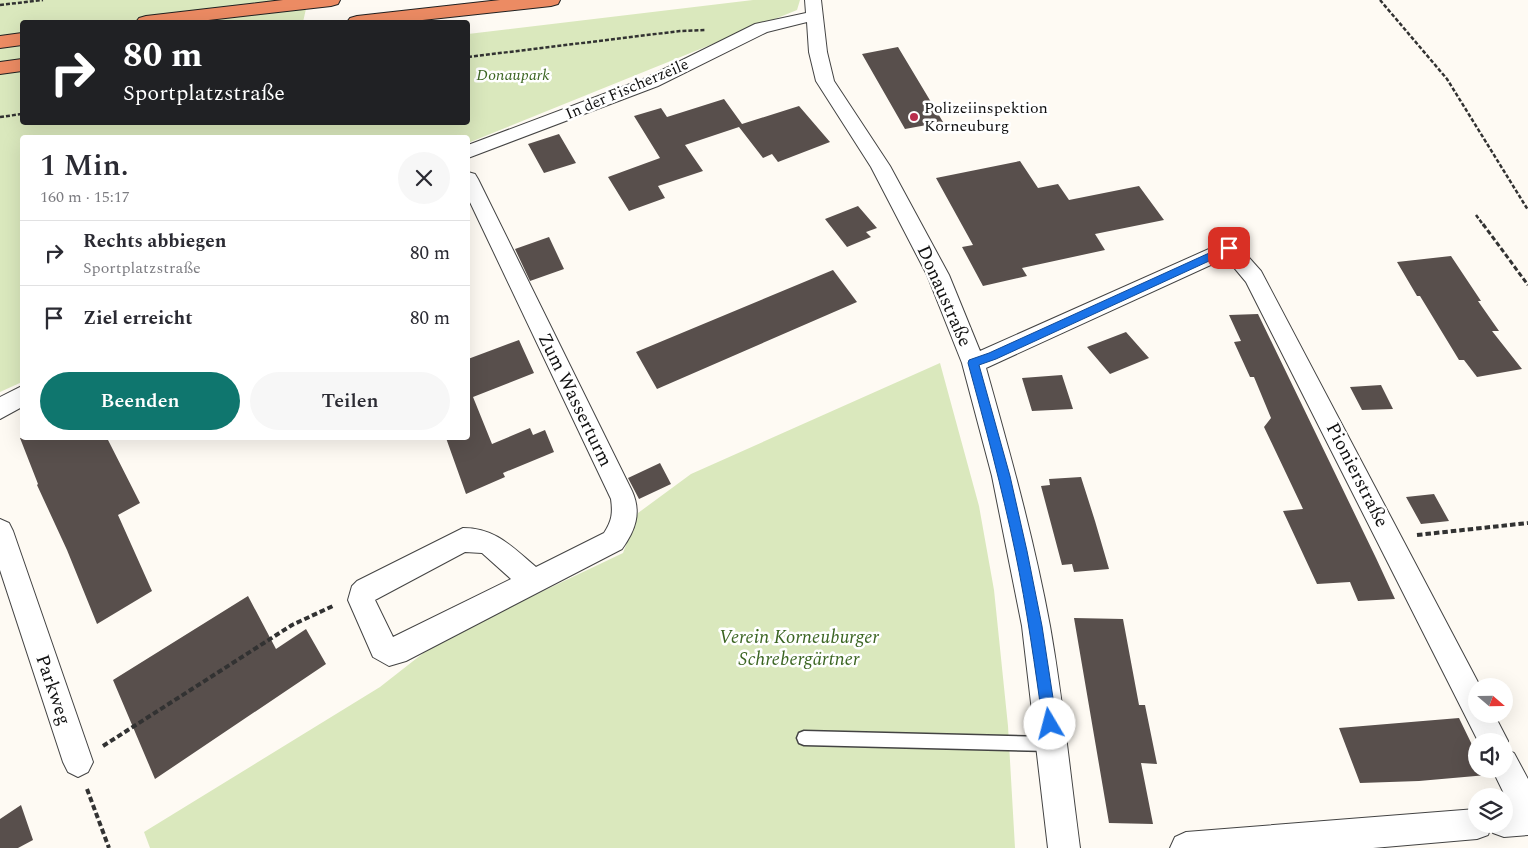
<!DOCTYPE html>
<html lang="de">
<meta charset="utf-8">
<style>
:root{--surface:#fff;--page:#f7f7f7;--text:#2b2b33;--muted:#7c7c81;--line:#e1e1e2;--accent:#0f766e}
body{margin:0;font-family:Spectral,serif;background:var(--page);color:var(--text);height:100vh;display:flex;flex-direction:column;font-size:19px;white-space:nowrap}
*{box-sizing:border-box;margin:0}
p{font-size:16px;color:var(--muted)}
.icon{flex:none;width:28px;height:28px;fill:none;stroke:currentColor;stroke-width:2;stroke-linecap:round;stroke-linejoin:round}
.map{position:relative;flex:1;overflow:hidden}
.side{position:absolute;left:20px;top:135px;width:450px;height:305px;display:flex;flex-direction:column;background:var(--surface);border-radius:5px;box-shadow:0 5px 20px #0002}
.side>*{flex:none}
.banner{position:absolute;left:20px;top:20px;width:450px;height:105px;border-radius:5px;box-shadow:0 5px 20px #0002;background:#202124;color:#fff;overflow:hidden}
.needle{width:32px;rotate:110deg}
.controls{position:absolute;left:1468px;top:678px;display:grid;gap:10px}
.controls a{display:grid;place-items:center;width:45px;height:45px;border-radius:50%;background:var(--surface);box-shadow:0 5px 20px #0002;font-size:25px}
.pin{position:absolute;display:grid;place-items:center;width:42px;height:42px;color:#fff;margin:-21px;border-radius:10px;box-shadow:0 2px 8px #0006}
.me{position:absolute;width:55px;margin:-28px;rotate:352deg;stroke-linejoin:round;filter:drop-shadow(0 0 4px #0008)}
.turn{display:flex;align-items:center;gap:18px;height:105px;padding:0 20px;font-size:22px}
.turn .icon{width:65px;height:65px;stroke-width:2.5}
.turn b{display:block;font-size:35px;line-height:42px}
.round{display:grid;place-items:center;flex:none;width:52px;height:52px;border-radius:26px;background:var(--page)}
.overview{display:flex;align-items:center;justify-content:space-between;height:85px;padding:0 20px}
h1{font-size:30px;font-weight:600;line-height:38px}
.cta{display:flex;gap:10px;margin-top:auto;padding:10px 20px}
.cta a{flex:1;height:58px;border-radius:30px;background:var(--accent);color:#fff;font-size:20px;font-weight:600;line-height:58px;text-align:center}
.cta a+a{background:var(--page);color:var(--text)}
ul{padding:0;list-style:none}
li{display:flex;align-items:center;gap:15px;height:65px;padding:0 20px;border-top:1px solid var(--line)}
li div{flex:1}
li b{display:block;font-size:19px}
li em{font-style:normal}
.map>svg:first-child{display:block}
.green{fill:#dae8bd}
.building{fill:#584f4c}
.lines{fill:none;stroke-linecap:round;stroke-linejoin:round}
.lane-casing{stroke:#434343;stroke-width:3}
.street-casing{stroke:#434343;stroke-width:2}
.highway-casing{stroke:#212121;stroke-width:2}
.path-far2{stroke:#323232;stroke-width:2.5;stroke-dasharray:4 2;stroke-linecap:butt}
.path-far1{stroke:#323232;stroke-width:3;stroke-dasharray:5 2.5;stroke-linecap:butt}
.path{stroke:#323232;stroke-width:4;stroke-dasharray:5.5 3;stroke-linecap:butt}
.lane{fill:#fff;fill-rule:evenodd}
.street{fill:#fff;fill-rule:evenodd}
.highway{fill:#ec8b63;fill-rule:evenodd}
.route{fill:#1a73e8;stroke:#114b97}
.poi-dot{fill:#b92e4c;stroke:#fff;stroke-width:2}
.labels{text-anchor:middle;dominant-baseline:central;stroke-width:5;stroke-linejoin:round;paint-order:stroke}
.far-park-label{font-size:16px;font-style:italic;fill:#3b6522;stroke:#fff}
.far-street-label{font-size:16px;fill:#101010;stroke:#fff}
.far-poi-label{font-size:16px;fill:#101010;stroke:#fff;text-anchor:start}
.street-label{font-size:19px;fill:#101010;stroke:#fff}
.park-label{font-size:19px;font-style:italic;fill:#3b6522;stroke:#fff}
</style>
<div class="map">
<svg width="1528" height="848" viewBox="0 0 1528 848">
<rect width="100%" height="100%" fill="#fefaf3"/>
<path class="green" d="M0 0H308L303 22H22V122H468V34L753 0H800L797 10 468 143V138H22V382L0 392Z
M940 363 979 506 994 590 1008 726 1015 848H150L144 832 380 687 440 640 623 553 638 513 691 474Z"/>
<path class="building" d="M898 47 943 122 905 129 862 54Z
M724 99 742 124 799 106 830 142 778 162 772 154 763 158 739 127 685 145 703 171 658 186 665 198 629 211 608 177 660 158 634 116 661 108 667 117Z
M559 134 576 163 544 173 528 144Z
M1020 161 1038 188 1058 184 1069 200 1139 186 1164 220 1095 234 1105 250 1022 268 1027 276 983 286 962 247 973 245 936 178Z
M858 206 877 228 866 232 871 237 847 247 825 219Z
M549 237 564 269 530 281 515 249Z
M1451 256 1481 301H1478L1499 331H1492L1522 369 1477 377 1464 360H1459L1420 296H1417L1397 262Z
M833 270 857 302 657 389 636 352Z
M1258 314 1376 558 1395 599 1358 601 1350 582 1317 584 1283 511 1303 509 1264 427 1271 418 1254 377H1250L1234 342 1241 341 1229 315Z
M1126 332 1149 358 1110 374 1087 347Z
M519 340 534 373 473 397 492 444 530 428 533 435 545 430 554 452 503 473 505 477 466 494 446 438H468V359Z
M1062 375 1073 409 1032 411 1022 378Z
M1381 385 1393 409 1362 410 1350 387Z
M20 438H107L140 503 118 515 152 591 97 624 67 550 37 485 38 484Z
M660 463 671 484 639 499 628 478Z
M1081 477 1095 521 1109 569 1074 572 1072 564 1062 565 1041 486 1050 485 1049 479Z
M1434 494 1449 521 1421 524 1406 497Z
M248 596 276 649 306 629 326 664 155 779 113 680Z
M1074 618 1123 619 1139 705H1145L1157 764 1141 763 1153 824 1109 823Z
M1459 718 1476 753V769H1484L1487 775 1419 781 1360 783 1339 728Z
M21 805 33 840 18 848H0V819Z"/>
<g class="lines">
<g class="lane-casing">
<path id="lane" d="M804 731 1050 737 1055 739 1057 744 1055 749 1050 751 804 745 799 743 797 738 799 733Z"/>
</g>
<g class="street-casing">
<path id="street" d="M805 0H821L827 52 834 81 890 166 949 275 980 351 1229 240 1236 243 1261 271 1480 686H1476V714H1494L1508 741 1505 748 1514 753 1528 779V835L1504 837 1493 833 1491 827 1488 835 1477 839 1373 848H1170L1175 837 1186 832 1476 809V824H1504V807L1510 806 1492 769H1504V741H1478L1246 282 1226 258 986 368C1010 453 1034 539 1050 626 1063 699 1070 774 1080 848H1048L1022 626 992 476 962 363 927 275 871 167 816 81 809 52 807 22 767 32 658 86 468 158V145L646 78 755 24 806 13Z
M468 172 475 174 478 179 632 491C642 513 635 531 622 549L406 661 389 666 373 657 348 600 352 586 357 581 463 528C496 528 512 547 536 567L604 533C612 521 613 513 611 499L468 198ZM465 552 482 553 511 579 393 637 375 600Z
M22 386V407L0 419V397Z
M0 519 9 523 13 531 93 762 88 772 78 777 68 772 63 762 0 570Z"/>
</g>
<g class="highway-casing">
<path id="highway" d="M283 0H340L338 4 331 6 191 22H136L139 18 146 16Z
M500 0H560L558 4 551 6 404 22H347L350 18 357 16Z
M22 33V45L0 48V36Z
M22 59V71L0 74V62Z"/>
</g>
<path class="path-far2" d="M1380 0 1447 79 1528 210
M0 5 43 0
M468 57 680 31 705 30
M0 117 22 114
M1476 215 1484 226"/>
<path class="path-far1" d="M1483 224 1528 285"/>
<path class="path" d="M1417 535 1528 523
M103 746 292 625 335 605
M87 789 109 848"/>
<use href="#lane" class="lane"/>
<use href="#street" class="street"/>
<use href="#highway" class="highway"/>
</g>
<path class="route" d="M1229 244 1234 248 1233 250 996 359 979 365 1010 476 1027 551 1042 626 1057 724 1055 729 1050 731 1045 729 1043 724C1035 667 1027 609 1015 551 1002 488 985 425 968 363L969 360 989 353Z"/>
<circle class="poi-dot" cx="914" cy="117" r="5"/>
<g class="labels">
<g class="far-park-label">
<text x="513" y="75">Donaupark</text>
</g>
<g class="far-street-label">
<text transform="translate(627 89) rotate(-23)">In der Fischerzeile</text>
</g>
<g class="far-poi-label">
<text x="924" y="108">Polizeiinspektion<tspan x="924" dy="18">Korneuburg</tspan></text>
</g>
<g class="street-label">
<text transform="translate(944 296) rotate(66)">Donaustraße</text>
<text transform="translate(575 400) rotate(64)">Zum Wasserturm</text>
<text transform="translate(1357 475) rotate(63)">Pionierstraße</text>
<text transform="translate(53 690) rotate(71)">Parkweg</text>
</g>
<g class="park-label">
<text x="799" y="637">Verein Korneuburger<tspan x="799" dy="22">Schrebergärtner</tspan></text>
</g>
</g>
</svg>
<div class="controls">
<a><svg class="needle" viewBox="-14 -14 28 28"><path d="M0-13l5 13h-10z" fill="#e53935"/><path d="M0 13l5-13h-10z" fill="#7c7c81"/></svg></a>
<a><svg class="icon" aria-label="sound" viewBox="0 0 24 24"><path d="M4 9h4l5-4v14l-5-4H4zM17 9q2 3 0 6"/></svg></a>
<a><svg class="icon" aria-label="layers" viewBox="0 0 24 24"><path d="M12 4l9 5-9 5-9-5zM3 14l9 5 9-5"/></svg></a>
</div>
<div class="pin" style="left:1229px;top:248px;background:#d93025"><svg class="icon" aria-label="arrive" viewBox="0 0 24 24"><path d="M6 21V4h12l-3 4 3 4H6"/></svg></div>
<svg class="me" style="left:1050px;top:724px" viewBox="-20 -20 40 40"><circle r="19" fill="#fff"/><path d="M0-13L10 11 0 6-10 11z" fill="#1a73e8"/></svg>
<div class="banner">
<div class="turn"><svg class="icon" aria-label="right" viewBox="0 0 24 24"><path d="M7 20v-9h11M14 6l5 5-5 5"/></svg><div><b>80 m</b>Sportplatzstraße</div></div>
</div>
<section class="side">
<div class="overview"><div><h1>1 Min.</h1><p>160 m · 15:17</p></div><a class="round"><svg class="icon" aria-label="close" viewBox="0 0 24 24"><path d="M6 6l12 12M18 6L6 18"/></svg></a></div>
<ul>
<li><svg class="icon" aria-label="right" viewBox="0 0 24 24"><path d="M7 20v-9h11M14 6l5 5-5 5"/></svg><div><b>Rechts abbiegen</b><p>Sportplatzstraße</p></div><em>80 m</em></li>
<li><svg class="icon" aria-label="arrive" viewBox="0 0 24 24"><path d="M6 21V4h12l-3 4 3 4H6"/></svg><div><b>Ziel erreicht</b></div><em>80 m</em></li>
</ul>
<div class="cta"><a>Beenden</a><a>Teilen</a></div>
</section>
</div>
